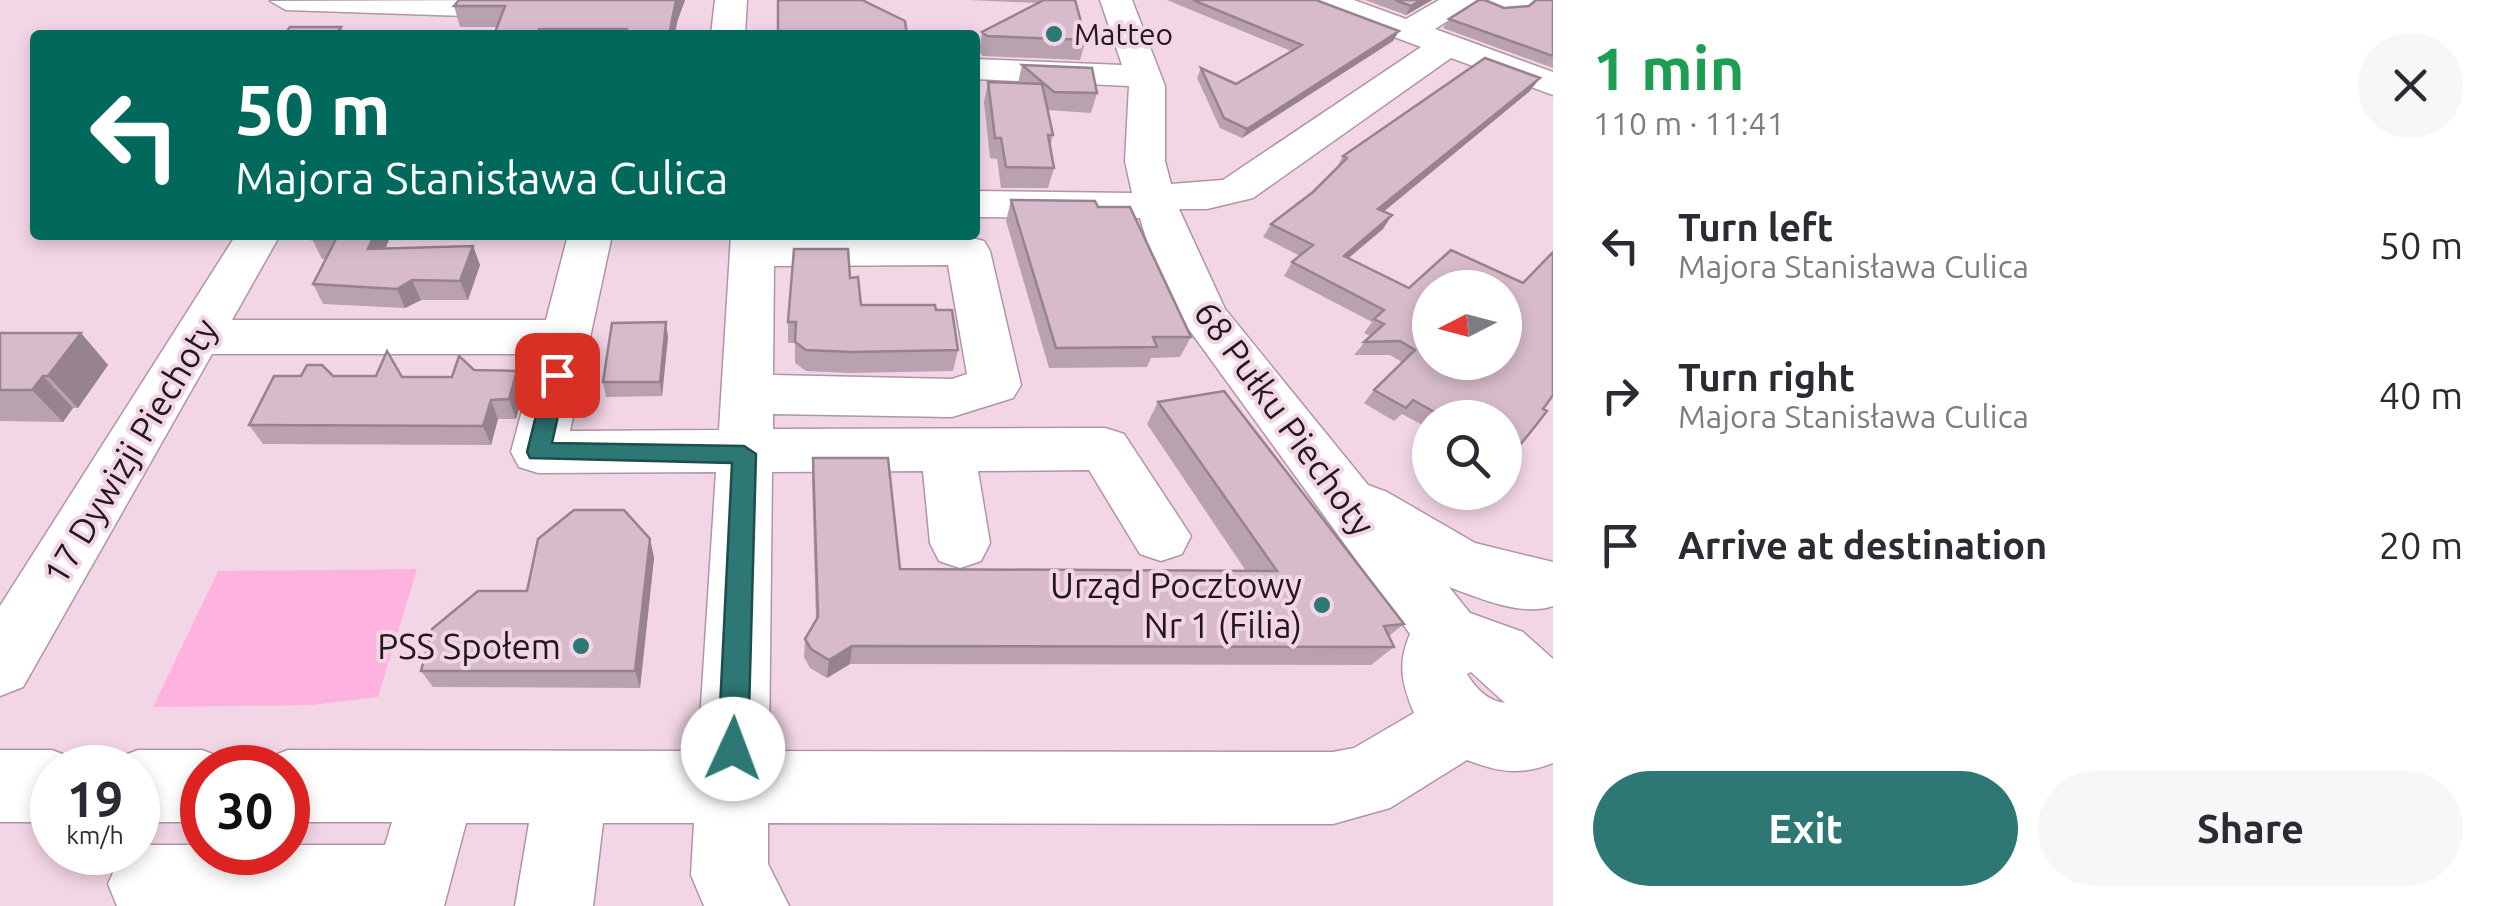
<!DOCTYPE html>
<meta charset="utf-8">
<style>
:root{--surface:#fff;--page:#f7f7f7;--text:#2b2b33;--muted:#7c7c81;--accent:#2d7775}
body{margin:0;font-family:Ubuntu,sans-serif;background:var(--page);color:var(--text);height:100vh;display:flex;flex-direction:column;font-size:38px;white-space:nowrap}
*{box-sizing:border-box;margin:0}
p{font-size:32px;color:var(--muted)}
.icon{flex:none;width:55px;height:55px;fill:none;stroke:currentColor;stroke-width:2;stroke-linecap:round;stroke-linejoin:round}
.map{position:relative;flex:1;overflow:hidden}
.side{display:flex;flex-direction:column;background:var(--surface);width:950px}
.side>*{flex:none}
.top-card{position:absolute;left:30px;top:30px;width:950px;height:210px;border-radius:10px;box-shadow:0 5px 15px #0003;background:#00695c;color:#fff;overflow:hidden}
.needle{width:65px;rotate:264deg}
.tools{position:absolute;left:1412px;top:270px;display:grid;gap:20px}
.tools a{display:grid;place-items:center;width:110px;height:110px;border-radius:50%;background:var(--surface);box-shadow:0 5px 15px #0003;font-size:50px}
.speed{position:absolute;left:30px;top:745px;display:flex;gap:20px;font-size:50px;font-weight:700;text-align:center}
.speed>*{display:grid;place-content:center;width:130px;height:130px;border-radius:50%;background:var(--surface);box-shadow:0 5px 15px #0003;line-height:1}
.speed small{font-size:25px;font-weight:400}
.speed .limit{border:15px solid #d22;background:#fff;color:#111}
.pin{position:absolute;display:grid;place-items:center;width:85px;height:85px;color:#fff;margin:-42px;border-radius:20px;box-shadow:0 5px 15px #0006}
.me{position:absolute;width:110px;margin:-55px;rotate:2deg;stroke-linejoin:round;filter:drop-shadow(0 0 8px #0008)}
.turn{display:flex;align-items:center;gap:35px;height:210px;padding:0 40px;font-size:45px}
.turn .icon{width:130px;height:130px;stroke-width:2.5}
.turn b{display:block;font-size:70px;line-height:85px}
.round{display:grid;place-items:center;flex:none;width:105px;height:105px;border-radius:52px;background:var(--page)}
.summary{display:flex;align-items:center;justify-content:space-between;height:170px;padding:0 40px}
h1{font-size:60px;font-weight:700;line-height:75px;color:#1e9e55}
.primary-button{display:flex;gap:20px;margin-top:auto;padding:20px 40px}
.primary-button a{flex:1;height:115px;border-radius:60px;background:var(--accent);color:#fff;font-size:40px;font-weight:700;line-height:115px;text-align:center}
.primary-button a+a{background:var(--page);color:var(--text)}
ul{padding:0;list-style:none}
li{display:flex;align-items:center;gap:30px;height:150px;padding:0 40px}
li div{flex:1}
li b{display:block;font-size:38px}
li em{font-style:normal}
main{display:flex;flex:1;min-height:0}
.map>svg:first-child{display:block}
.green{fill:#feb2df}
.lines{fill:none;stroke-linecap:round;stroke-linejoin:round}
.minor-casing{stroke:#b095a5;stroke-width:3}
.minor{fill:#fff;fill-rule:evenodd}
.wall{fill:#b9a1af}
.shaded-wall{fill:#96838e}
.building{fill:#d7bbcb;stroke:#96838e;stroke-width:2.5;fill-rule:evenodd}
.route{fill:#2d7775;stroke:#1d4d4c;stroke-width:2.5}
.poi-dot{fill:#2d7775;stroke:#f3d6e6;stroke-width:4}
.labels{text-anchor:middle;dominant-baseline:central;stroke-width:8;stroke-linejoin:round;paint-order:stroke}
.far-poi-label{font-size:30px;fill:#21171d;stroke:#f3d6e6;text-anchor:start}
.street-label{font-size:35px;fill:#21171d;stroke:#f3d6e6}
.poi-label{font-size:35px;fill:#21171d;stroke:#f3d6e6;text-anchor:end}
</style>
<main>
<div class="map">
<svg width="1553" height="906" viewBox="0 0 1553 906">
<rect width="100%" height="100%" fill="#f3d6e6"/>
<path class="green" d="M417 569 378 697 313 705 153 707 218 571Z"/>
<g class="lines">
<g class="minor-casing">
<path id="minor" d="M715 0H747L745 35H711Z
M1100 0H1132L1165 86V161L1171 184 1223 180 1421 47 1314 7 1309 0H1354L1406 19 1439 0H1535C1519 21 1495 17 1476 3L1435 29 1553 72V95L1451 58 1253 198 1207 209H1179L1225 309 1368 485 1387 492 1475 543 1553 562V606C1522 617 1479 598 1449 587L1470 613 1523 632 1553 659V763C1521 776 1498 772 1467 760L1390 808 1333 824 768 823V864L789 906H704L691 875 694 823H603L593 906H515L529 823H466L444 906H117L108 884 120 857 147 845H202V852H288V845H385L392 822H288V768H259L262 760 288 750 698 751 716 472 538 473 519 467 511 452 537 354H212L23 687 0 696V606L236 235H280L232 320H546L568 235H612L570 431 719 430 731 235 968 237 984 241 990 251 1021 385 1013 398 952 417 773 414V429L1105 428 1124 434 1191 536 1182 554 1161 561 1140 554 1089 470 978 471 990 543 981 561 960 568 939 561 930 543 923 471 772 472 769 751 1333 752 1354 748 1414 713C1402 684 1397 664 1410 634L1188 328 1149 248 1140 218 975 217V191L1132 193 1125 161 1129 86 975 79V59L1122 65ZM948 265 967 374 952 379 773 375 774 266ZM1471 672 1505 703C1488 701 1476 689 1467 674Z
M270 1 533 0 543 8 527 18 286 10Z
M0 750H52L78 760 81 768H52V822H0Z
M138 750H202L228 760 231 768H202V822H138V768H109L112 760Z"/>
</g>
<use href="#minor" class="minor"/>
</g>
<path class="wall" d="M459 0H685L677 22 675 35H494L497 27H460L454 6Z
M968 0H1075L1086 40 1080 60 983 56 979 52 982 32 1038 3Z
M1167 0H1316L1393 41 1242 138 1220 128 1197 78 1201 68 1236 84 1291 51Z
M1365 0H1432L1406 15Z
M1553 0V68L1443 28 1449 19 1504 8 1529 6Z
M1022 65 1097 93 1091 113 1048 110 1053 135 1050 147 1054 168 1048 188H1001L997 159 990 158 984 102 988 82 1018 83Z
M1530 91 1383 211V229L1349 258 1548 401 1519 446 1505 459V418H1430V429L1402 414 1394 421 1364 403 1374 390 1402 362 1390 355H1354L1370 336 1364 333 1372 322 1284 276 1292 262 1300 256 1263 237 1271 224 1313 192 1336 169 1343 156Z
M1011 200 1098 207 1191 337 1180 357 1151 358 1147 367 1049 368 1006 221Z
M315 235 385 249 473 246 480 265 468 300H421L405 308 323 304 313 284 326 259H322L312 239Z
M850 278 861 305 936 310 958 350 953 371 850 373 806 371 795 363V343H788V322Z
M0 333H81L108 365 78 408H73L63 422 0 421Z
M668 337 662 396 606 397 603 382Z
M517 371 524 390 516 419H498L491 445 263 444 249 425 333 376 452 377Z
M1158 402 1404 624 1389 636 1394 647 1371 665 850 664 827 678 810 668 804 657 805 639 816 620 812 479 813 458 900 569 1246 571 1147 424Z
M650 539 654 558 640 688 433 687 421 671Z"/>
<path class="shaded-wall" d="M676 0H685L677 22 675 35H669Z
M1421 0H1432L1406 15 1411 6Z
M341 27 344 35H335Z
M1399 31 1393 41 1242 138 1247 129Z
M1540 78 1530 91 1370 223 1378 209Z
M1392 215 1383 229 1335 269 1344 256Z
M374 235H391L377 269 368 249Z
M473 246 480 265 468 300 460 281Z
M412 280 421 300 405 308 397 289Z
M666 322 668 337 662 396 660 382Z
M81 333 108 365 78 408 48 376Z
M517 371 524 390 516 419 509 399Z
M43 376 73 408 63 422 32 390Z
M491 400 498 419 491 445 483 426Z
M650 539 654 558 640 688 635 671Z
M852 646 850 664 827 678 829 660Z"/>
<path class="building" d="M459 0H676L669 35H626L627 29H539L536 35H494L505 6H454Z
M778 0H862L905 21 907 35H778Z
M1044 0H1075L1086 40 987 36 982 32Z
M1193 0H1316L1399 31 1247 129 1224 118 1201 68 1236 84 1302 45Z
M1395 0H1421L1411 6Z
M1479 0H1485L1504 8 1529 6 1536 0H1553V56L1449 19Z
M290 27H341L335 35H284Z
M1485 58 1540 78 1378 209 1392 215 1344 256 1409 288 1451 250 1523 283 1553 252V395L1543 409 1547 411 1533 429 1519 446 1514 444 1508 451 1505 450V418H1445L1413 400 1406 408 1374 390 1415 350 1400 341 1364 342 1384 324 1374 319 1384 310 1292 262 1313 245 1271 224 1313 192 1347 158 1343 156ZM1430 288H1505V362H1430Z
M1022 65 1092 68 1097 93 1054 92Z
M988 82 1042 84 1053 135H1048L1054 168 1006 167 1001 138H995Z
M1011 200 1095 201 1098 207H1130L1191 337H1153L1157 347 1056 348Z
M315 235H374L368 249 473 246 460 281 412 280 397 289 313 284 336 239H312Z
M794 249H848L850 278 858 277 861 305H935L936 310H952L958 350 852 352 806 350 795 342 796 322H788Z
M666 322 660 382H603L612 323Z
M0 333H81L48 376H43L32 390H0Z
M387 351 402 377H452L459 356 474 370 517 371 509 399 491 400 483 426 249 425 274 376H301L307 365H322L333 376H376Z
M1224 391 1404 624 1384 626 1394 647 852 646 829 660 811 649 805 639 818 617 813 458H888L900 569 1277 571 1158 402Z
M574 510H624L650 539 635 671H421L432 629 478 591H527L538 539Z"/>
<path class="route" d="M557 368 567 375 552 443 744 446 756 454 748 749 743 760 733 764 723 760 718 749 732 463 530 458 527 452 546 375Z"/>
<g class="poi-dot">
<circle cx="1054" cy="34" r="10"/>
<circle cx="1322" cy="605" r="10"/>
<circle cx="581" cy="646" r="10"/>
</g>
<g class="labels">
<g class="far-poi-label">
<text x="1074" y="34">Matteo</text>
</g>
<g class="street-label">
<text transform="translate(1285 418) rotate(54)">68 Pułku Piechoty</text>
<text transform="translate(130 451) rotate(-59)">17 Dywizji Piechoty</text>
</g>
<g class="poi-label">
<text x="1302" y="585">Urząd Pocztowy<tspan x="1302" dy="40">Nr 1 (Filia)</tspan></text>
<text x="561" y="646">PSS Społem</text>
</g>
</g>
</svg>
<div class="tools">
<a><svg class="needle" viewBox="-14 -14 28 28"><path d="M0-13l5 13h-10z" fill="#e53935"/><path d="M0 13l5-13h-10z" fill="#7c7c81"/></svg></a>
<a><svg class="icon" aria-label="search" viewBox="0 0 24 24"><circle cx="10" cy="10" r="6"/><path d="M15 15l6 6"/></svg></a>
</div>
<div class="speed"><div>19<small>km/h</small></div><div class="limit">30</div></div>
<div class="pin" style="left:557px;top:375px;background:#d93025"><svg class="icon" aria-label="arrive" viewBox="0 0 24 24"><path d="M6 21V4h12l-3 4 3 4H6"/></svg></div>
<svg class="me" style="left:733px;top:749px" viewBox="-20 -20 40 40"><circle r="19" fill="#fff"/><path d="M0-13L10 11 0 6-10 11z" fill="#2d7775"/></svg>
<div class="top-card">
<div class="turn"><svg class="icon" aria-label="left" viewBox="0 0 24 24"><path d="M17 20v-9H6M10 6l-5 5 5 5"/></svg><div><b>50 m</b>Majora Stanisława Culica</div></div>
</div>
</div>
<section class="side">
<div class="summary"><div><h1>1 min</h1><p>110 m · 11:41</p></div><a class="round"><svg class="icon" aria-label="close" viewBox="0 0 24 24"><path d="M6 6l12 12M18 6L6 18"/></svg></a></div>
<ul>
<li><svg class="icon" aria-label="left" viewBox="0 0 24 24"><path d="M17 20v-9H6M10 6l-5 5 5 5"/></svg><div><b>Turn left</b><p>Majora Stanisława Culica</p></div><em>50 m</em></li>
<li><svg class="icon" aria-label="right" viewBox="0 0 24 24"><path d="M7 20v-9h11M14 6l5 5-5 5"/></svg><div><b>Turn right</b><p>Majora Stanisława Culica</p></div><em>40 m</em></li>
<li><svg class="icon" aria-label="arrive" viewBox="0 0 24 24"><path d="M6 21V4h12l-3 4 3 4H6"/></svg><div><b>Arrive at destination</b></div><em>20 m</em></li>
</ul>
<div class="primary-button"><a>Exit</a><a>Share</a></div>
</section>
</main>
